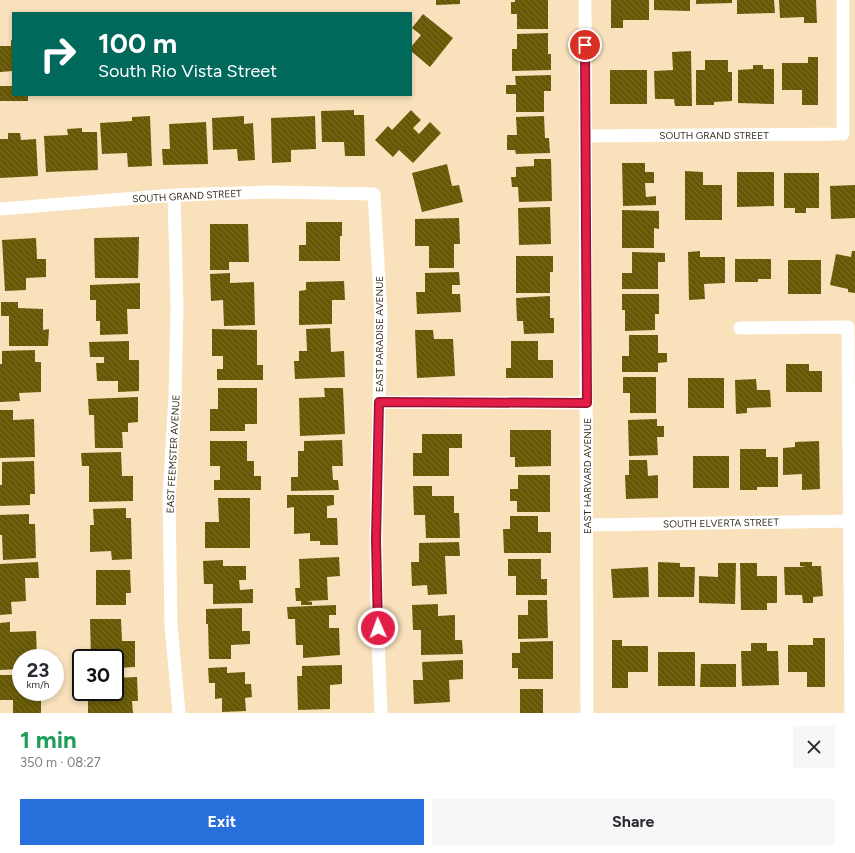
<!DOCTYPE html>
<meta charset="utf-8">
<style>
:root{--surface:#fff;--page:#f7f7f7;--text:#2b2b33;--muted:#7c7c81;--accent:#276fdb}
body{margin:0;font-family:Figtree,sans-serif;background:var(--page);color:var(--text);height:100vh;display:flex;flex-direction:column;font-size:15px;white-space:nowrap}
*{box-sizing:border-box;margin:0}
p{font-size:13px;color:var(--muted)}
.icon{flex:none;width:22px;height:22px;fill:none;stroke:currentColor;stroke-width:2;stroke-linecap:round;stroke-linejoin:round}
.map{position:relative;height:713px;overflow:hidden}
.sheet{display:flex;flex-direction:column;background:var(--surface);flex:1}
.sheet>*{flex:none}
.top-card{position:absolute;left:12px;top:12px;width:400px;height:84px;border-radius:0px;box-shadow:0 2px 6px #0003;background:#00695c;color:#fff;overflow:hidden}
.speed{position:absolute;left:12px;top:649px;display:flex;gap:8px;font-size:20px;font-weight:700;text-align:center}
.speed>*{display:grid;place-content:center;width:52px;height:52px;border-radius:50%;background:var(--surface);box-shadow:0 2px 6px #0003;line-height:1}
.speed small{font-size:10px;font-weight:400}
.speed .limit{border:2px solid #111;border-radius:6px;background:#fff;color:#111}
.pin{position:absolute;display:grid;place-items:center;width:34px;height:34px;color:#fff;margin:-17px;border:2px solid #fff;border-radius:50%;box-shadow:0 1px 4px #0007}
.me{position:absolute;width:44px;margin:-22px;rotate:358deg;stroke-linejoin:round;filter:drop-shadow(0 0 3px #0008)}
.turn{display:flex;align-items:center;gap:14px;height:84px;padding:0 20px;font-size:18px}
.turn .icon{width:52px;height:52px;stroke-width:2.5}
.turn b{display:block;font-size:28px;line-height:34px}
.round{display:grid;place-items:center;flex:none;width:42px;height:42px;border-radius:0px;background:var(--page)}
.summary{display:flex;align-items:center;justify-content:space-between;height:68px;padding:0 20px}
h1{font-size:24px;font-weight:700;line-height:30px;color:#1e9e55}
.button{display:flex;gap:8px;margin-top:auto;padding:8px 20px}
.button a{flex:1;height:46px;border-radius:0px;background:var(--accent);color:#fff;font-size:16px;font-weight:700;line-height:46px;text-align:center}
.button a+a{background:var(--page);color:var(--text)}
.map>svg:first-child{display:block}
.building{fill:url(#building-back-hatch)}
.lines{fill:none;stroke-linecap:round;stroke-linejoin:round}
.minor{stroke:#fff;stroke-width:13}
.route-casing{stroke:#92132f;stroke-width:10}
.route{stroke:#e11d48;stroke-width:7}
.labels{text-anchor:middle;dominant-baseline:central;stroke-width:4;stroke-linejoin:round;paint-order:stroke}
.street-label{font-size:10px;fill:#382f20;stroke:#fff}
</style>
<div class="map">
<svg width="855" height="713" viewBox="0 0 855 713">
<defs>
<pattern id="building-back-hatch" width="6" height="6" patternUnits="userSpaceOnUse"><rect width="6" height="6" fill="#665906"/><path d="M-1 5l2 2M0 0l6 6M5-1l2 2" fill="none" stroke="#796e2a"/></pattern>
</defs>
<rect width="100%" height="100%" fill="#f8e1bb"/>
<path class="building" d="M436 0H460V4L436 5Z
M515 0H548V29H517V14H511V2H515Z
M611 0H649V20H623V28H611Z
M654 0H690V11L654 10Z
M696 0H732V3L696 4Z
M737 0H774L775 13 737 14Z
M779 0H816L817 23H804V17L780 18Z
M423 14 453 38 430 67 411 51V47L421 35 412 28Z
M548 33V54H551V70L512 71V49H517V34Z
M11 40H13V71L0 72V46H11Z
M691 51 692 106H675L674 99H655L654 71 673 70 672 52Z
M808 57H818V105H802V90H782V63H808Z
M705 60H728V72H732V101L714 102V105H696V70H705Z
M753 65H763V69H774V104L738 103V70L753 69Z
M610 70H647V104H610Z
M551 75V91H544V112H516V94H506V85H516L515 76Z
M0 86H13V95H28V101H0Z
M354 110V115H364L365 156H345L344 142H322L321 111Z
M411 110 421 120 413 128 419 134 430 122 441 133 413 163 399 150 393 157 375 140 388 126 392 130Z
M150 116 152 166 128 167 127 153 102 154 100 123 132 121V117Z
M244 116V124L253 123 255 160 238 161 237 149 213 150 212 118Z
M315 116 316 149 291 150V162L272 163 271 118Z
M544 116 545 138H549L550 153 516 154 515 150H507V135H517L516 117Z
M206 122 208 164 163 165 162 149H170L169 124Z
M82 128V132H97L98 170 46 172 44 136 68 135 67 129Z
M8 133H20L21 140 36 139 38 176 0 178V139H8Z
M534 159H551L552 201 519 202 518 187H512L511 177H516V167L534 166Z
M622 163H645V172H654V183H645L646 197 656 196V205L623 206Z
M447 164 452 186 459 185 463 202 422 212 412 173Z
M685 171 703 172V185H722V220H685Z
M737 172H774V206L737 207Z
M784 173H819V208H806V213H795V208H784Z
M855 185V218L831 219 830 186Z
M550 207 551 244 519 245 518 208Z
M622 210 659 211V229L654 228V248H622Z
M459 218 460 244H454V268H429V246H415V219Z
M306 222H342V236H340V261H299V245H306Z
M210 224H248L249 262H229V270H210Z
M139 237 138 278H95L94 238Z
M36 238 37 259H46V277L26 278V290L5 291 2 240Z
M700 251V257H725V283L704 284 705 299 689 300 688 252Z
M852 251H855V293L848 292V289L830 285 836 254 851 257Z
M632 252 665 253V262H658V289H622V273H632Z
M516 256H553V272H550V293H516Z
M735 259H771V279H758V282H735Z
M788 260H821V294H788Z
M459 272 460 285H452V294H460L461 312 417 314 416 292H425V273Z
M230 273V283L254 282 255 325 224 326 223 300 211 301 210 274Z
M344 281 345 300H332V324L299 325V291L306 290V282Z
M140 283V309H127L128 334 100 335V321H96V300H90V285Z
M622 294H659V314H655V330L625 331V310H622Z
M550 296V318H554V333L524 334 523 321H517L516 298Z
M1 302H18V308L43 309V330L49 329 48 346H9V316H1Z
M330 328 331 352 344 351 345 377 295 379 294 361H299V351H307L306 329Z
M212 329 257 330V365H263V380H217V369H223V356H212Z
M415 330H433L434 339H453L455 376 417 378Z
M629 335H658V353H667V362L658 363V372H622V356H629Z
M129 341V360H139V391L118 392V381H97L96 363H104V357H90L89 342Z
M511 341H538V360H553V378H506V368H511Z
M35 350V362H41V392L19 393 20 401 0 402V364H2V351Z
M786 364H809V371H822V392H786Z
M623 377H656V413H630V393H623Z
M688 378H724V408H688Z
M756 379 757 390H770L771 407 747 408V413L736 414 735 380Z
M218 388H257V424H245V431H210V409H218Z
M324 388H343L345 434 300 436 299 398 325 397Z
M138 397V422L128 423V432H122L123 448H95L94 415H89L88 399Z
M0 410H13V420L34 419 35 457 0 458Z
M657 419V432V426H664V437H657L658 455 629 456 628 420Z
M510 430H551V466L515 467V457H510Z
M422 434H462V448H449V476H413V453H422Z
M342 440 343 466H332L333 480H338L339 490 291 491V477H298V451H304V441Z
M210 441H247V461H254V476H261V490H214V480H220V466H210Z
M819 441 820 489 802 490V474L783 475V448L795 447V442Z
M740 449H766V457H778V487H757V490H740Z
M121 452 122 476H133V501L89 502V466H82L81 453Z
M693 456H729V488H693Z
M629 460H647L648 476 658 475V498L626 499 625 475H629Z
M34 461 35 494H30V505L0 506V485H2V462Z
M518 475H550V512H517V501H510V489H518Z
M413 486H432V496H454V513H459L460 538H426L425 515H414Z
M287 495H334V505L327 506V518H337L338 545H320V541H310V533L294 534V507L287 508Z
M218 498H250V548H205V522H219Z
M126 508V518H131L132 559 112 560 111 551 90 552V525H94L93 509Z
M29 514V524H35L36 558 3 560 2 535H0V515Z
M510 516H538V532H551V553H504L503 529H510Z
M459 542 460 556H445L447 594 428 595 427 585 412 586 411 562H419V543Z
M339 557 340 576 327 577 328 600 307 601 312 602V605H301V601H296L295 588H300L299 559Z
M508 559H541V579H547V595H516V576H508Z
M223 560V566H246V580H239L240 590 253 589V603L213 604V584H204L203 561Z
M38 562 39 578H25L26 601 11 602 12 614 0 615V564Z
M658 562 680 563V567H695L694 597H658Z
M800 562H812V566H821L823 596 813 597V603H803L802 595H785L784 567H806L800 566Z
M718 563H736L735 604 699 603V576L718 577Z
M740 563H757V576H777V603H767V610H741Z
M648 567 649 597 613 598 611 569Z
M96 570H130L131 593H126V605H96Z
M528 600H547L548 638 518 639V615H528Z
M438 604V616L455 615V640H462L463 654 421 655V630H413L412 605Z
M336 605V615H329V628H339L340 655 303 658V645H296L295 619H288L287 607Z
M242 608V631H250V644L231 645V659H209L208 624H206V609Z
M90 619H121L122 641H135V667L115 668V658H91Z
M10 622V632L36 631 37 658H21V669L0 670V623Z
M813 638H825V687H807V672H788V645H813Z
M612 640H622V646H648V672H628V688H612Z
M553 641V679H518V668H512V653H520V642Z
M751 643H767V651H778L779 685 742 686 741 651H751Z
M658 652H695V686H658Z
M463 660V679L449 680 450 702 414 704 413 680H423L422 662Z
M701 664H736V687H700Z
M342 665V684L330 685V709L298 710 297 676H302V666Z
M227 667V673L245 672V684H251L252 697 245 698 246 711 222 712V698L215 699V683H209L208 668Z
M0 675H21V692H41V713H13V700H0Z
M137 677 138 701H132L133 713H88V699H99V692H115V678Z
M520 689H543V713H520Z"/>
<g class="lines">
<path class="minor" d="M585 0 587 713
M585 136 843 134V0
M174 195 177 308 175 396 169 496 171 625 179 713
M0 209 174 195 271 192 374 194 381 316 376 540 377 613 381 713
M740 328 848 327 851 713
M379 402 587 403
M587 525 855 521"/>
</g>
<g class="lines">
<g class="route-casing">
<path id="route" d="M378 628 376 540 379 402 587 403 585 45"/>
</g>
<use href="#route" class="route"/>
</g>
<g class="labels">
<g class="street-label">
<text x="714" y="135">SOUTH GRAND STREET</text>
<text transform="translate(187 196) rotate(-3)">SOUTH GRAND STREET</text>
<text transform="translate(379 334) rotate(-90)">EAST PARADISE AVENUE</text>
<text transform="translate(173 454) rotate(-87)">EAST FEEMSTER AVENUE</text>
<text transform="translate(587 476) rotate(-90)">EAST HARVARD AVENUE</text>
<text transform="translate(721 523) rotate(-1)">SOUTH ELVERTA STREET</text>
</g>
</g>
</svg>
<div class="speed"><div>23<small>km/h</small></div><div class="limit">30</div></div>
<div class="pin" style="left:585px;top:45px;background:#d93025"><svg class="icon" aria-label="arrive" viewBox="0 0 24 24"><path d="M6 21V4h12l-3 4 3 4H6"/></svg></div>
<svg class="me" style="left:378px;top:628px" viewBox="-20 -20 40 40"><circle r="17" fill="#e11d48" stroke="#fff" stroke-width="3"/><path d="M0-11L8 9 0 5-8 9z" fill="#fff"/></svg>
<div class="top-card">
<div class="turn"><svg class="icon" aria-label="right" viewBox="0 0 24 24"><path d="M7 20v-9h11M14 6l5 5-5 5"/></svg><div><b>100 m</b>South Rio Vista Street</div></div>
</div>
</div>
<section class="sheet">
<div class="summary"><div><h1>1 min</h1><p>350 m · 08:27</p></div><a class="round"><svg class="icon" aria-label="close" viewBox="0 0 24 24"><path d="M6 6l12 12M18 6L6 18"/></svg></a></div>
<div class="button"><a>Exit</a><a>Share</a></div>
</section>
